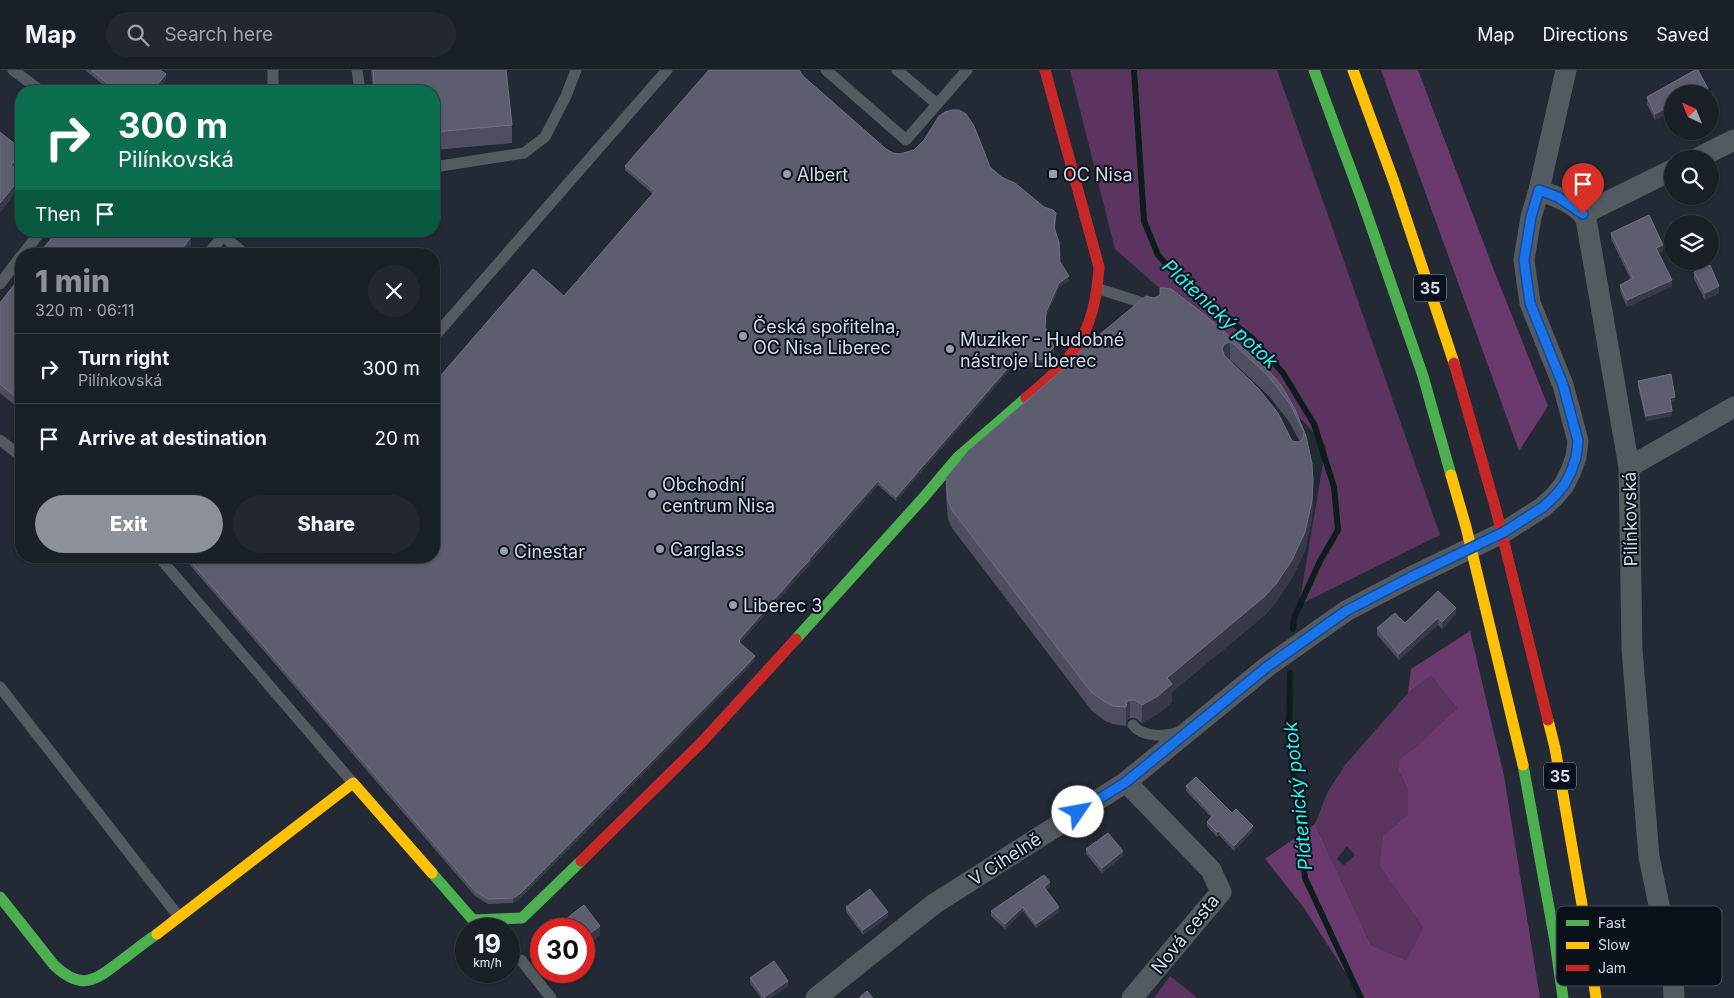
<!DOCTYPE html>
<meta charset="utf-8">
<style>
:root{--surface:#1a2028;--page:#232830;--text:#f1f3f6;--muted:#9fa3a8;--line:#383e45;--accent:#8c9099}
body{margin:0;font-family:Inter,sans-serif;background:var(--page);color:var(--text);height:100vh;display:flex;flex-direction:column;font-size:19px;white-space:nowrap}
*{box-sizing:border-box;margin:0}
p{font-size:16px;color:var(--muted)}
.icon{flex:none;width:28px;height:28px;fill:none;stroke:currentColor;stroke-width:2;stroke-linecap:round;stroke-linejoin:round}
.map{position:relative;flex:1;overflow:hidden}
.side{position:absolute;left:15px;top:178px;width:425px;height:315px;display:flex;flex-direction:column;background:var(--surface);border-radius:20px;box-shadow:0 1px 4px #0004,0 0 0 1px var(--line)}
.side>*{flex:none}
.top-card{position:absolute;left:15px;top:15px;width:425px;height:152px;border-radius:20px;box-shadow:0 1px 4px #0004,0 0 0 1px var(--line);background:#0b6e4f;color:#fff;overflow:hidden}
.needle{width:32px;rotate:317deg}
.tools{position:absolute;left:1664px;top:15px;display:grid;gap:10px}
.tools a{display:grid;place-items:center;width:55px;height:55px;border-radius:50%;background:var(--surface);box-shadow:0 1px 4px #0004,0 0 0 1px var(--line);font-size:25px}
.speed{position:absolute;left:455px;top:848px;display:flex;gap:10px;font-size:25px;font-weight:700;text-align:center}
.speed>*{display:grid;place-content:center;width:65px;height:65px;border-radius:50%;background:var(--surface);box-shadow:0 1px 4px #0004,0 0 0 1px var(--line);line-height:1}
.speed small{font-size:12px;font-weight:400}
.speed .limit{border:8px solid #d22;background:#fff;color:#111}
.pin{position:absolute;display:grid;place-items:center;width:42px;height:42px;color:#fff;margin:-51px -21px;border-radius:50% 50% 50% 0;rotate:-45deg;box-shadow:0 0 5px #0007}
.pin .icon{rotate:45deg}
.me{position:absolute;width:55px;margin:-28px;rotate:57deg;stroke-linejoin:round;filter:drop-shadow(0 0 4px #0008)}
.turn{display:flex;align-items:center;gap:18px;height:105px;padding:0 20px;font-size:22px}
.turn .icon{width:65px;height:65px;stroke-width:2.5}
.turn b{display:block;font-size:35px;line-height:42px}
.then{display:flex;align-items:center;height:48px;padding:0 20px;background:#0003;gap:10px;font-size:19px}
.round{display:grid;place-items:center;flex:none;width:52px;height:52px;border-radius:26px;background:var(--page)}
.overview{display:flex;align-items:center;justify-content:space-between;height:85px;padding:0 20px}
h1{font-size:30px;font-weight:800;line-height:38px;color:var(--accent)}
.primary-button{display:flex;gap:10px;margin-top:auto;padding:10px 20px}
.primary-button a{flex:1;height:58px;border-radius:30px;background:var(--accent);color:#fff;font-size:20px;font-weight:800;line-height:58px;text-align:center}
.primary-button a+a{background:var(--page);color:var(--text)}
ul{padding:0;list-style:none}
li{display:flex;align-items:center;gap:15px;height:70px;padding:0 20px;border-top:1px solid var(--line)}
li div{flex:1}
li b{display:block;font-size:19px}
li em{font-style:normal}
header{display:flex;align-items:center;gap:30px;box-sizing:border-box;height:70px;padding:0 25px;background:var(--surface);border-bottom:1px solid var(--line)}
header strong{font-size:24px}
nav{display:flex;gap:28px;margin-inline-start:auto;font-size:18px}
.search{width:350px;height:45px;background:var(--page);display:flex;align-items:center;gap:12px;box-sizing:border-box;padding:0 18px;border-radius:28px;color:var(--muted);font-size:19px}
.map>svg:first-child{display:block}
.green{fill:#5b355f;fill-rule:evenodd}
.forest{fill:#6a3a6d}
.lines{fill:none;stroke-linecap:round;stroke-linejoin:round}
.stream{stroke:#0d1d1d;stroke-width:6}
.lane{stroke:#545a62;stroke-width:11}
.street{stroke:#545a62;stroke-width:21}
.fast{stroke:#4caf50;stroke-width:11}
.slow{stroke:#ffc107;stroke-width:11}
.jam{stroke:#c62828;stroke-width:11}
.wall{fill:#4e4e60;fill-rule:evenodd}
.shaded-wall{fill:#373949}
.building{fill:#5c5d6f;stroke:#6f7182;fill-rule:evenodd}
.route-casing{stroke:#114b97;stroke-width:12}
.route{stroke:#1a73e8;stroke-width:9}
.poi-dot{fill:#969eab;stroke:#0b111a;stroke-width:2}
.labels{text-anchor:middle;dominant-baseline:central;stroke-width:4;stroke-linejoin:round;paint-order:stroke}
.shield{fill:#0b111a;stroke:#989fac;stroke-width:1}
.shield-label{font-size:16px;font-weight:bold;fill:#d4dcea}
.poi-label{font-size:18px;fill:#d4dcea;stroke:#0b111a;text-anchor:start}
.street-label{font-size:18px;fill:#d4dcea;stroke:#0b111a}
.water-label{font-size:19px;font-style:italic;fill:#2df1ec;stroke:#0b111a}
.key{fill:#0b111a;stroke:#474e58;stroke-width:1}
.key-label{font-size:14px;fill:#d4dcea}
</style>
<header>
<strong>Map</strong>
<div class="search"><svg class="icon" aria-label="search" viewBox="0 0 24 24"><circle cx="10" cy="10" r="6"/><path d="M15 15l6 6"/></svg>Search here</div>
<nav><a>Map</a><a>Directions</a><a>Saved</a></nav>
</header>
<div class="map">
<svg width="1734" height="928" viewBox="0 0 1734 928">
<rect width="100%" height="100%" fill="#232a35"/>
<path class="green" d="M1070 0H1277L1440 465 1299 535 1326 376 1267 313 1115 179Z
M1431 606 1457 638 1416 677 1402 687 1399 702 1408 720V744L1383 766 1379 795 1423 858 1406 890 1371 875 1315 754 1327 723 1345 695 1408 623ZM1347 776 1355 785 1344 795 1337 789Z
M1170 906 1194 925 1197 928H1154Z"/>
<path class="forest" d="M1381 0H1418L1495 203 1548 336 1519 381Z
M1470 561 1504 706 1540 928H1362L1304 838 1265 789 1315 754 1371 875 1406 890 1423 858 1379 795 1383 766 1408 744V720L1399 702V691L1402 687 1416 677 1457 638 1431 606 1408 623 1411 599Z"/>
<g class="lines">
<path class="stream" d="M1134 0 1144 151 1158 185 1185 215 1252 268 1283 303 1314 354 1334 417 1338 460 1320 491 1294 548 1293 559
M1290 603 1289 663 1305 808 1361 928"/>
<path class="lane" d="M13 0 41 21
M357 0 360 21
M826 0 906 70 967 0
M897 0 937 34
M272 21 273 16V0
M434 97 524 83 545 67 566 26 576 0
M217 161 245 184
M23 184 41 161
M208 184 223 166
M0 214 21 186
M1099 219 1137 231 1151 238
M434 267 667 0
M0 370 21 386
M158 486 353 713
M0 617 179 847
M1133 655C1143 668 1167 667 1181 661
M521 890 551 928"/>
<path class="street" d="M1696 89 1734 70
M1539 120C1555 126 1578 134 1586 149L1629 397 1632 579 1649 787 1673 902 1674 928
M1583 144 1672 100
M1629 397 1734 337
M1126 712 1211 800 1221 822 1132 928
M816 928 934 834 1126 712 1268 596 1346 541 1411 507 1504 462 1543 437 1554 427 1564 415 1571 401 1576 387 1578 371 1563 315 1530 233 1524 190 1531 147 1539 120 1566 0"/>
<path class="fast" d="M1314 0 1362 130 1423 306 1451 405
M796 569 924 427 957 388 1026 328
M1523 695 1555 871 1563 928
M432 803 473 850 522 848 581 791
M0 827 54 895C82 922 96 910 122 890 134 881 145 872 157 864"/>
<path class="slow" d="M1353 0 1394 112 1454 293
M1451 405 1466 457 1523 695
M1548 650 1555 678 1586 858 1596 928
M157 864 353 713 432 803"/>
<path class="jam" d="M1454 293 1496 440 1548 650
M1026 328C1075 287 1095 264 1099 197L1045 0
M581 791 702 672 796 569"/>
</g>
<path class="wall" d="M85 0H160L166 9 156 21H111Z
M371 0H506L512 55V73L434 80V21H373Z
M1695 0H1698L1708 19V24H1672V41L1655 50 1647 34V27Z
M803 6 886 79 893 83 990 97 1056 148 1055 159 1060 192 1069 211 1059 217 1046 247 1045 257 1054 282 1042 294 1017 300 1013 296 896 431 878 415 810 493V495L800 505 740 573 755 590 743 603 521 827 513 833 488 834 475 826 182 486H434L436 311 564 226 653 124 625 100V96Z
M1611 163 1663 181 1658 183 1672 216 1627 237 1620 221V215L1631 210 1611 169Z
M1694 202 1719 223 1705 230 1694 209Z
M21 206V340L0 323V233Z
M1171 219 1281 315 1306 366 1313 429 1312 448 1305 481 1292 508 1276 532 1265 545 1172 622V632L1158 644 1142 653 1135 648H1130L1127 650 1126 656 1113 654 1105 651 1092 641 952 458 948 449 946 426V408L1067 296 1153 228 1157 227ZM1230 291 1234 293 1269 326 1290 353 1300 372H1297L1292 371Z
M1638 311 1675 331 1671 333 1672 346 1646 351 1638 316Z
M1456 544 1442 559 1438 555 1399 590 1377 565V558Z
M1186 716 1232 743 1253 761 1234 781 1219 765 1217 767 1207 756V752L1211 747 1186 721Z
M1086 779 1123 786 1102 803 1086 784Z
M1050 817 1046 820 1059 842 1036 858 1023 841 1005 859 991 846V841Z
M846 837 888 847 863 865 846 842Z
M566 849 600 865 584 878V859H566Z
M750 908 788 916 770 928H761L750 913Z"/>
<path class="shaded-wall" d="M166 4V9L156 21H152Z
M1708 19V24H1698Z
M1672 35V41L1655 50V44Z
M21 83V92L11 104V95Z
M21 107V116L0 143V133Z
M191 167V177L186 184H178Z
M1663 175V181L1656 184V178Z
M1069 206V211L1059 217 1046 247V242L1059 213Z
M1672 210V216L1627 237V230Z
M1719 216V223L1705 230V223Z
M1230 272V291L1224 293 1222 279 1224 274Z
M1054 277V282L1042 294 1017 300V295Z
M1013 292V296L896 431V427Z
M1675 327V331L1670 333V328Z
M1672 341V346L1646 351V346Z
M878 411V415L810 493V495L800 505 740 573V576L739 570Z
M1313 411 1312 448 1305 481 1292 508 1276 532 1265 545 1172 622V632L1158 644 1142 653V635L1167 608Z
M1456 538V544L1442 559V552Z
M1438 548V555L1399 590V584Z
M755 586V590L743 603 521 827 513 833V828Z
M1130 630V648L1127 650 1126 656V637L1127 632Z
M1253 756V761L1234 781V776Z
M1219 761V765L1217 767V762Z
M1123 781V786L1102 803V798Z
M1050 812V817L1044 822V817Z
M1023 837V841L1005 859V854Z
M1059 837V842L1036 858V854Z
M888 842V847L863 865V860Z
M600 856V865L584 878V868Z
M788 911V916L770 928H764Z"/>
<path class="building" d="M91 0H160L166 4 152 21H117Z
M373 0H506L512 55 434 62V21H375Z
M709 0H799L803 6 886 79 893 83 900 84 914 80 924 70 939 46 945 42 952 40H959L966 44 974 56 990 97 1001 107 1015 113 1044 137 1053 140 1056 143 1054 157 1059 172 1060 192 1069 206 1059 213 1046 242 1045 257 1054 277 1042 289 1017 295 1013 292 896 427 878 411 809 489 810 490 800 500 739 570 740 571 739 572 755 586 743 599 521 823 513 828 488 829 475 821 186 486H434V308L436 311 533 199 564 226 655 121 625 96Z
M1695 0H1698L1708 19 1698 24H1672V35L1655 44 1647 27Z
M0 62 21 79V83L11 95 21 103V107L0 133Z
M1649 145 1663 175 1656 178 1672 210 1627 230 1620 215 1633 208 1611 163Z
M57 161H184L191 167 178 184H39Z
M1710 195 1719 216 1705 223 1694 202Z
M21 206V331L0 314V233Z
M1160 218H1165L1171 219 1205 245 1266 298 1281 315 1295 339 1306 366 1312 394 1313 411 1312 430 1305 462 1292 490 1276 514 1265 526 1167 608 1172 614 1158 626 1142 635 1135 630H1130L1127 632 1126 637 1113 636 1105 632 1092 623 952 440 948 431 946 408 968 381 1067 296 1080 281 1146 226 1153 228 1157 227 1160 224ZM1230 272 1234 274 1269 307 1290 334 1304 362 1303 368 1301 371 1297 372 1292 371 1278 343 1258 318 1224 285 1222 279 1224 274Z
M1671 304 1675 327 1670 328 1672 341 1646 346 1638 311Z
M1438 521 1456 538 1442 552 1438 548 1399 584 1377 558 1395 543 1405 553Z
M1196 707 1232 743 1236 739 1253 756 1234 776 1219 761 1217 762 1207 752 1213 745 1186 716Z
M1108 763 1123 781 1102 798 1086 779Z
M1044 805 1050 812 1044 817 1059 837 1036 854 1023 837 1005 854 991 841Z
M870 819 888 842 863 860 846 837Z
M584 835 600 856 584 868V859H573L566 849Z
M774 891 788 911 764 927 750 908Z
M867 921 873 928H859Z"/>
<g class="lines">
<g class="route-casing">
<path id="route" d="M1078 742 1126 712 1268 596 1346 541 1411 507 1504 462 1543 437 1554 427 1564 415 1571 402 1576 387 1578 371 1563 315 1530 233 1524 190 1531 147 1539 120 1558 127 1583 144"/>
</g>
<use href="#route" class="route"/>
</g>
<g class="poi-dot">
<circle cx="787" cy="104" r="5"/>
<rect x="1048" y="99" width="10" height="10" rx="2.5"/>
<circle cx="743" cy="266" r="5"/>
<circle cx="950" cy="279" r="5"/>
<circle cx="652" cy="424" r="5"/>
<circle cx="660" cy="479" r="5"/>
<circle cx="504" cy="481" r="5"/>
<circle cx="733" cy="535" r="5"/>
</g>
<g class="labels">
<g class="shield">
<rect x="1414" y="204.5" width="32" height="27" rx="4"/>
<rect x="1544" y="692.5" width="32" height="27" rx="4"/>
</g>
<g class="shield-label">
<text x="1430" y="218">35</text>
<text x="1560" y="706">35</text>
</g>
<g class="poi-label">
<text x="797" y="104">Albert</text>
<text x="1063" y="104">OC Nisa</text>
<text x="753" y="256">Česká spořitelna,<tspan x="753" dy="21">OC Nisa Liberec</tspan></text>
<text x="960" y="269">Muziker - Hudobné<tspan x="960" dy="21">nástroje Liberec</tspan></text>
<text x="662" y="414">Obchodní<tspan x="662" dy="21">centrum Nisa</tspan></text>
<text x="670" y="479">Carglass</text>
<text x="514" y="481">Cinestar</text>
<text x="743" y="535">Liberec 3</text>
</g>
<g class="street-label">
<text transform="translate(1630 449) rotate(-91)">Pilínkovská</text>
<text transform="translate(1005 789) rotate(-33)">V Cihelně</text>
<text transform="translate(1185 864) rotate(-51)">Nová cesta</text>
</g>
<g class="water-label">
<text transform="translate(1220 244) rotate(43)">Plátenický potok</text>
<text transform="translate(1298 726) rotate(-96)">Plátenický potok</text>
</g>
</g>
<rect x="1556" y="836" width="166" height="80" rx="8" class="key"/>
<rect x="1566" y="850" width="23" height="6" fill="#4caf50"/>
<rect x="1566" y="872" width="23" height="7" fill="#ffc107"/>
<rect x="1566" y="895" width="23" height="6" fill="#c62828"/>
<g class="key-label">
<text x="1598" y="858">Fast</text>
<text x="1598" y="880">Slow</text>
<text x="1598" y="903">Jam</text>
</g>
</svg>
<div class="tools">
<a><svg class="needle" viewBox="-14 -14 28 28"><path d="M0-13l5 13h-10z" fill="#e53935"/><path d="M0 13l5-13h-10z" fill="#9fa3a8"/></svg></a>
<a><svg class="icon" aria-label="search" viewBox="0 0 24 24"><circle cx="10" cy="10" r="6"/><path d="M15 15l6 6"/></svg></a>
<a><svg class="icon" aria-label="layers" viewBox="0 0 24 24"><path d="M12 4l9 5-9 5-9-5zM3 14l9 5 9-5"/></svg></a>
</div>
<div class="speed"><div>19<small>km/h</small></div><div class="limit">30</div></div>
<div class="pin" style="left:1583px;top:144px;background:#d93025"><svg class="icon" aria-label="arrive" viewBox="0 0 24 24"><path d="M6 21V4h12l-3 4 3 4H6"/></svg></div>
<svg class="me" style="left:1078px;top:742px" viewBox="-20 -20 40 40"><circle r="19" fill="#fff"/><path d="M0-13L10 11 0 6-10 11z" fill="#1a73e8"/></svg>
<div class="top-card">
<div class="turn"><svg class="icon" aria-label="right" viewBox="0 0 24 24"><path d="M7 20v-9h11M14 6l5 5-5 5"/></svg><div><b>300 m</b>Pilínkovská</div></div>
<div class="then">Then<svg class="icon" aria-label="arrive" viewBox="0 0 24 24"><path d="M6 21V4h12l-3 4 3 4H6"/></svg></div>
</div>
<section class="side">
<div class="overview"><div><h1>1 min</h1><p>320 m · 06:11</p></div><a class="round"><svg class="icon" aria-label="close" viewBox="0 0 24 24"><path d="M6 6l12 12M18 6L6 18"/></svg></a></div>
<ul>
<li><svg class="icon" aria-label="right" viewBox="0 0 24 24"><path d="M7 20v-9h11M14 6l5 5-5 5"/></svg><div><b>Turn right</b><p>Pilínkovská</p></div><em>300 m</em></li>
<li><svg class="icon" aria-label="arrive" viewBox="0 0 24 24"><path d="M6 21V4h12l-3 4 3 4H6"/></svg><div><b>Arrive at destination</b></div><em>20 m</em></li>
</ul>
<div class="primary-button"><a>Exit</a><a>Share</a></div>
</section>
</div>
